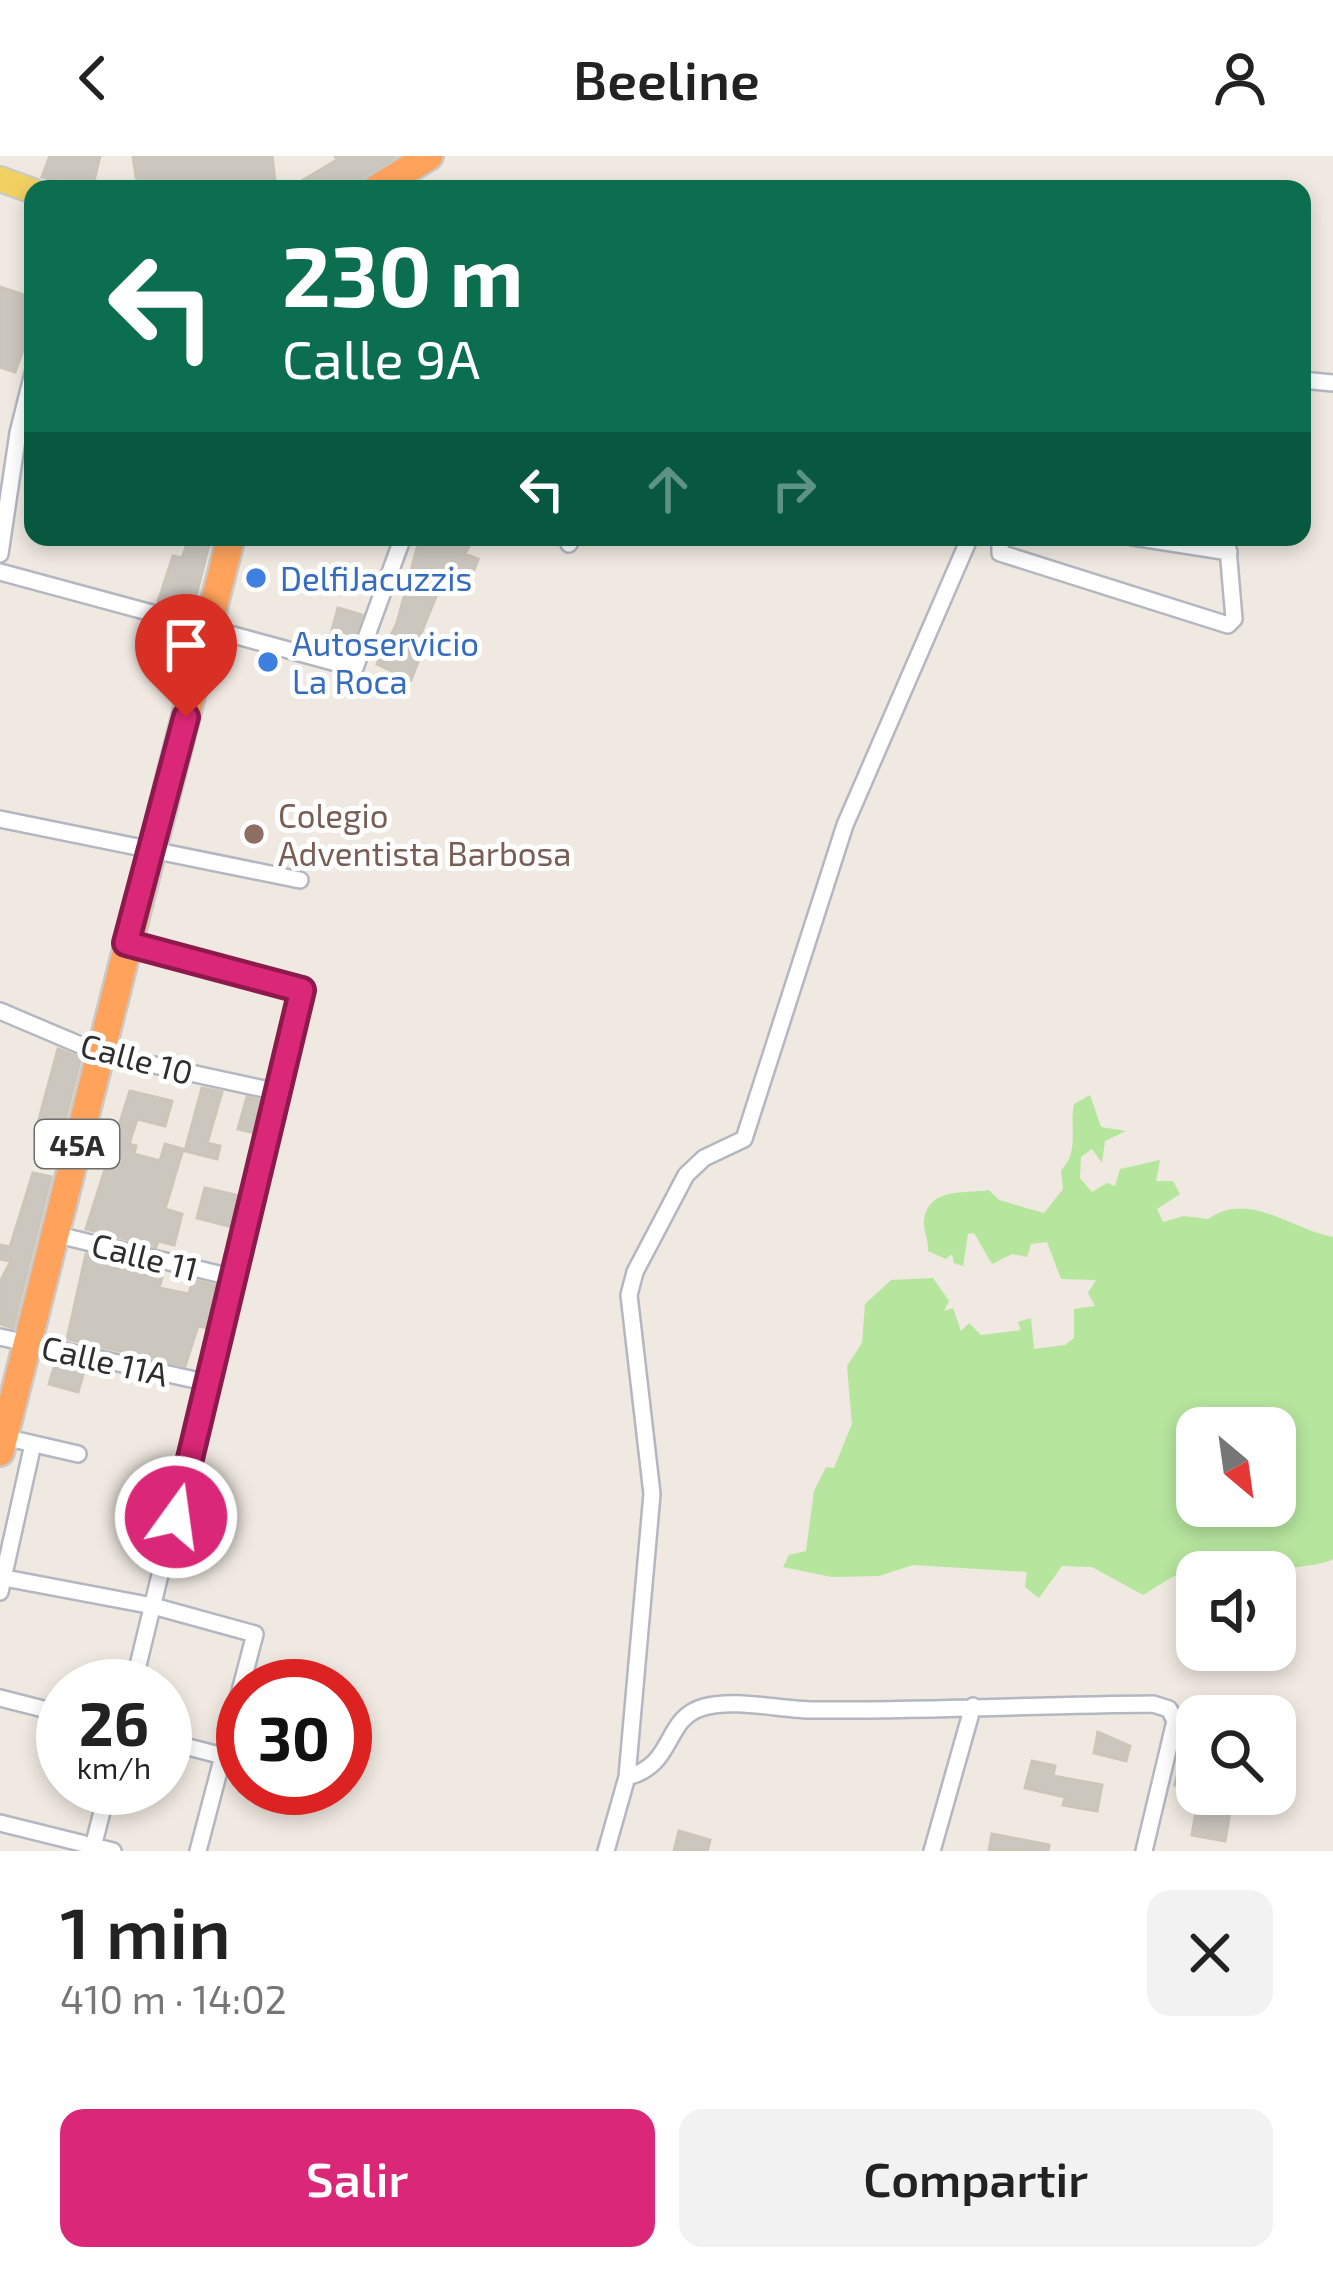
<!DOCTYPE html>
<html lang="es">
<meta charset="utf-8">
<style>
:root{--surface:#fff;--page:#f2f2f2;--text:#222;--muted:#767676;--accent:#db2777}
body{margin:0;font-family:"Exo 2",sans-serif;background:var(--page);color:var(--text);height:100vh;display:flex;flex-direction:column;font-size:45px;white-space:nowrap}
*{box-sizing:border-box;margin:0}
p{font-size:39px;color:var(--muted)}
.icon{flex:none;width:66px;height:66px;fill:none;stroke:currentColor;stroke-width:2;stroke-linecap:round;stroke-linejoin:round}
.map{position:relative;height:1695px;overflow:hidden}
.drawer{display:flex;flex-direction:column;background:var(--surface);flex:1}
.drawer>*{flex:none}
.banner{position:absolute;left:24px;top:24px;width:1287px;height:366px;border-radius:24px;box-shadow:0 6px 18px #0003;background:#0b6e4f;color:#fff;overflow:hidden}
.needle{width:78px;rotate:151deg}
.controls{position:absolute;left:1176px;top:1251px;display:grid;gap:24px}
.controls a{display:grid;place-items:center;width:120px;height:120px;border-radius:24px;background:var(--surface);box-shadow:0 6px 18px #0003;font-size:60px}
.speed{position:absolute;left:36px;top:1503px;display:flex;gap:24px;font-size:60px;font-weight:700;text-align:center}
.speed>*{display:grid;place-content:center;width:156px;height:156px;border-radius:50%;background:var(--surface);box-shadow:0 6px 18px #0003;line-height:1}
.speed small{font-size:30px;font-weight:400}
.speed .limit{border:18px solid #d22;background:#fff;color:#111}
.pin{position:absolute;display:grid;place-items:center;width:102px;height:102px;color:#fff;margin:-123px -51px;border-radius:50% 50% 50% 0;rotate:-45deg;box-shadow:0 0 12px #0007}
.pin .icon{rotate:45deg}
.me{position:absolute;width:132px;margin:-66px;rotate:14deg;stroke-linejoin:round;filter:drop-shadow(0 0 9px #0008)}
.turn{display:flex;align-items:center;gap:42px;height:252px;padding:0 60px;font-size:54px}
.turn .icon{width:156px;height:156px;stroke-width:2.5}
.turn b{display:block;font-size:84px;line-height:102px}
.lanes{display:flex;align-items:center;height:114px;padding:0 60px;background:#0003;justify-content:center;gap:60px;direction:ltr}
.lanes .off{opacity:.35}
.round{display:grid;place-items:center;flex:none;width:126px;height:126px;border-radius:24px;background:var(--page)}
.headline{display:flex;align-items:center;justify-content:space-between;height:204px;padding:0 60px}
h1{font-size:72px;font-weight:600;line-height:90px}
.primary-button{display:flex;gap:24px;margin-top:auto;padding:24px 60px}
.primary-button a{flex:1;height:138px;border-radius:24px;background:var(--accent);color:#fff;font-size:48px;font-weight:600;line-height:138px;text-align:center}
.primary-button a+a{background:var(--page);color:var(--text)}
header{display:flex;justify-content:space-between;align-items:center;height:156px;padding:0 60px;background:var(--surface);font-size:54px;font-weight:600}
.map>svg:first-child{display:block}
.green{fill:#b6e59e;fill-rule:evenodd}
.building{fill:#cbc7bf;stroke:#cbc5ba;stroke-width:3}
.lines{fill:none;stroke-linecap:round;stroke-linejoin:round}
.street-casing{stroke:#b4b7c1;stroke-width:20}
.primary-casing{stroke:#c9c9c9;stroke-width:28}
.highway-casing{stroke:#c9c9c9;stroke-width:32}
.street{stroke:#fff;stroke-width:15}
.primary{stroke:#f2d163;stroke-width:24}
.highway{stroke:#ffa35c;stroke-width:27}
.route-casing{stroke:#8e194d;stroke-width:30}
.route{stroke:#db2777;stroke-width:21}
.shop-dot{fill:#3f7fe0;stroke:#fff;stroke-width:4.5}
.education-dot{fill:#8d6e63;stroke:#fff;stroke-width:4.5}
.labels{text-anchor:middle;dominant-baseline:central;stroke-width:10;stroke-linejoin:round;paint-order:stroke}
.shield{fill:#fff;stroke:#6d6d6d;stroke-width:3}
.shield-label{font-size:30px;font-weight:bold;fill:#2e2e2e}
.shop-label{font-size:33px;fill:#366cbe;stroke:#fff;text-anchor:start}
.education-label{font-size:33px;fill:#785e54;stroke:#fff;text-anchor:start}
.street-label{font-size:33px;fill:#2e2e2e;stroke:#fff}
</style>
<header><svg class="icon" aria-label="back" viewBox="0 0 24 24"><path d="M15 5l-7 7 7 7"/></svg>Beeline<svg class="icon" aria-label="person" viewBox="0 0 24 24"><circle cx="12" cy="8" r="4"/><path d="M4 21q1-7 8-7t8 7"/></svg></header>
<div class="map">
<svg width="1333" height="1695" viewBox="0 0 1333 1695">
<rect width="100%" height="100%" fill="#efe9e1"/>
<path class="green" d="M1090 939 1101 971 1126 975 1105 985 1102 1007 1092 993 1081 1001 1080 1022 1092 1036 1107 1027 1115 1030 1120 1013 1160 1004 1156 1025H1173L1180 1038 1157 1053 1163 1066 1184 1060 1208 1063C1249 1034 1290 1073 1333 1081V1403C1314 1414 1225 1416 1197 1416V1425L1174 1420 1143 1439 1092 1411 1062 1410 1039 1442 1025 1431 1027 1416 913 1409 879 1420 832 1421 783 1411 789 1399 806 1395 814 1335 826 1311 834 1312 852 1268 847 1210 862 1187 865 1148 891 1124 933 1122 949 1145 944 1155 953 1152 961 1175 969 1167 981 1179 1021 1174 1018 1166 1031 1162 1034 1193 1065 1189 1074 1182V1153L1095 1150 1088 1137 1096 1124 1061 1123 1047 1086 1031 1088 1027 1101 1012 1098 992 1108 974 1077 968 1078 963 1110 954 1107 952 1098 946 1103 928 1095C929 1084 923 1075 924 1065 928 1031 964 1038 989 1034L999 1044 1044 1057 1063 1033 1061 1014C1080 996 1069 970 1074 948ZM1197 1272H1275V1350H1197Z"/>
<path class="building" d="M50 0H100L92 33 42 21Z
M133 0H272L276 33H147L136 21Z
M335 0H395L354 33H288L337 4Z
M0 131 33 142V167L15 216 0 211Z
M190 381H211L192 456 158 446 173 400 182 402Z
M420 381H460L470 388 465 398 478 403 470 425 446 416 411 502 418 506 411 524 377 508 397 467Z
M338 452 362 459 348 498 327 492Z
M58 893 81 902 59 989 35 978Z
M202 932 222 936 207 987 220 990 217 1003 185 995Z
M130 935 172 945 165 970 137 963 129 988 136 990 134 998 160 1005 165 988 183 993 165 1053 182 1058 174 1089 158 1085 156 1091 86 1073Z
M247 941 263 945 255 977 238 973Z
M33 1017 51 1021 13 1172 0 1168V1126L11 1105 0 1103V1089L10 1091Z
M205 1032 240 1040 232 1071 197 1062Z
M86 1098 163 1117 159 1132 189 1138 193 1124 218 1130 208 1172 198 1170 185 1210 67 1183Z
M56 1206 85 1212 78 1236 49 1228Z
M1190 1566 1197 1567V1635L1175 1629Z
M1098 1576 1130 1590 1126 1605 1094 1597Z
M1032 1605 1055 1610 1053 1620 1102 1629 1097 1655 1063 1649 1065 1641 1025 1632Z
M1197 1650 1230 1656 1225 1685 1192 1679Z
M679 1675 710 1684 707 1695H674Z
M992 1678 1049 1689 1048 1695H989Z"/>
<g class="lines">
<g class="street-casing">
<path id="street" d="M1302 224 1333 227
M1000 381V397L1228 469 1234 463 1227 381
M1133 381 1229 396
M569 388 572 381
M0 398 18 277 33 217
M0 416 355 512 403 381
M0 663 300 724
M126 787 302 834 133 1530
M0 855 99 897 278 936
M54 1078 235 1122
M0 1181 209 1227
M4 1281 78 1298
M0 1421 153 1450 255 1478 198 1695
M0 1436 33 1288
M0 1542 63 1558
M165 1585 223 1600
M627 1621C676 1609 663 1562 704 1551 735 1542 781 1554 814 1554 926 1555 1040 1549 1153 1548L1169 1553 1175 1565 1144 1695
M0 1667 113 1695
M92 1695 108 1632
M606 1695 627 1621 652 1338 629 1139 635 1116 686 1019 704 1002 744 983 845 669 970 381
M932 1695 973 1550"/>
</g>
<g class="primary-casing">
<path id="primary" d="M0 23 33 35"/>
</g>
<g class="highway-casing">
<path id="highway" d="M376 33 429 0
M0 1296 231 381"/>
</g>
<use href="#street" class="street"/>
<use href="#primary" class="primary"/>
<use href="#highway" class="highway"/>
</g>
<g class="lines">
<g class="route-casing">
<path id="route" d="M176 1361 302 834 126 787 186 561"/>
</g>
<use href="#route" class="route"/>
</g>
<g class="shop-dot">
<circle cx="256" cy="422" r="12"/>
<circle cx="268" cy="506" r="12"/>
</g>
<circle class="education-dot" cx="254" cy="678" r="12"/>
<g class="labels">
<rect class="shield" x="35" y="964" width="84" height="48" rx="9"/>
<g class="shield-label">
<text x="77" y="988">45A</text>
</g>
<g class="shop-label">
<text x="280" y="422">DelfiJacuzzis</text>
<text x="292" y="487">Autoservicio<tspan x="292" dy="38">La Roca</tspan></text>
</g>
<g class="education-label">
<text x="278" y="659">Colegio<tspan x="278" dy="38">Adventista Barbosa</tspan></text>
</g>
<g class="street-label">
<text transform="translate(137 902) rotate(15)">Calle 10</text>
<text transform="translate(145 1100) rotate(14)">Calle 11</text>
<text transform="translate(105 1204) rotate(13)">Calle 11A</text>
</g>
</g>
</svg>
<div class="controls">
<a><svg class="needle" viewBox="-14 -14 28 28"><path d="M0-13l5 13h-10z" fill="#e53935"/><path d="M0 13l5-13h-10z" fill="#767676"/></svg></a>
<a><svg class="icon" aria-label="sound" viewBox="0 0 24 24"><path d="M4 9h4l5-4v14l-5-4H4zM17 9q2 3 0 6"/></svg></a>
<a><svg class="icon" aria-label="search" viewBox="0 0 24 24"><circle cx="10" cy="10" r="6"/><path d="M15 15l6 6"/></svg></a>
</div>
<div class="speed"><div>26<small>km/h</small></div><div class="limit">30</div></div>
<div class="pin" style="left:186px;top:561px;background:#d93025"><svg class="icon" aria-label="arrive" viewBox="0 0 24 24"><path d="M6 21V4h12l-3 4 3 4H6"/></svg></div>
<svg class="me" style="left:176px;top:1361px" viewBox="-20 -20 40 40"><circle r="17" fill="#db2777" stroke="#fff" stroke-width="3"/><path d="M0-11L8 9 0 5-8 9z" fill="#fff"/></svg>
<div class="banner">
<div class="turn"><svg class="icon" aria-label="left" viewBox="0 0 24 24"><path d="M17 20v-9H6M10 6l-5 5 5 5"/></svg><div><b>230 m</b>Calle 9A</div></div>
<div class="lanes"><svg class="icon" aria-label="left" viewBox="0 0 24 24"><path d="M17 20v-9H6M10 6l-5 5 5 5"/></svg><svg class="icon off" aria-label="ahead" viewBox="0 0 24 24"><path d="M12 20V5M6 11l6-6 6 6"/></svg><svg class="icon off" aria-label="right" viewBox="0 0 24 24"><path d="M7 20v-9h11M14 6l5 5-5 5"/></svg></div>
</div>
</div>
<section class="drawer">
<div class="headline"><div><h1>1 min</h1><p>410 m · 14:02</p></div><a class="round"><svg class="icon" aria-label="close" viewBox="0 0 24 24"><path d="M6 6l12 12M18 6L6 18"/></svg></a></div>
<div class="primary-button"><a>Salir</a><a>Compartir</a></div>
</section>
